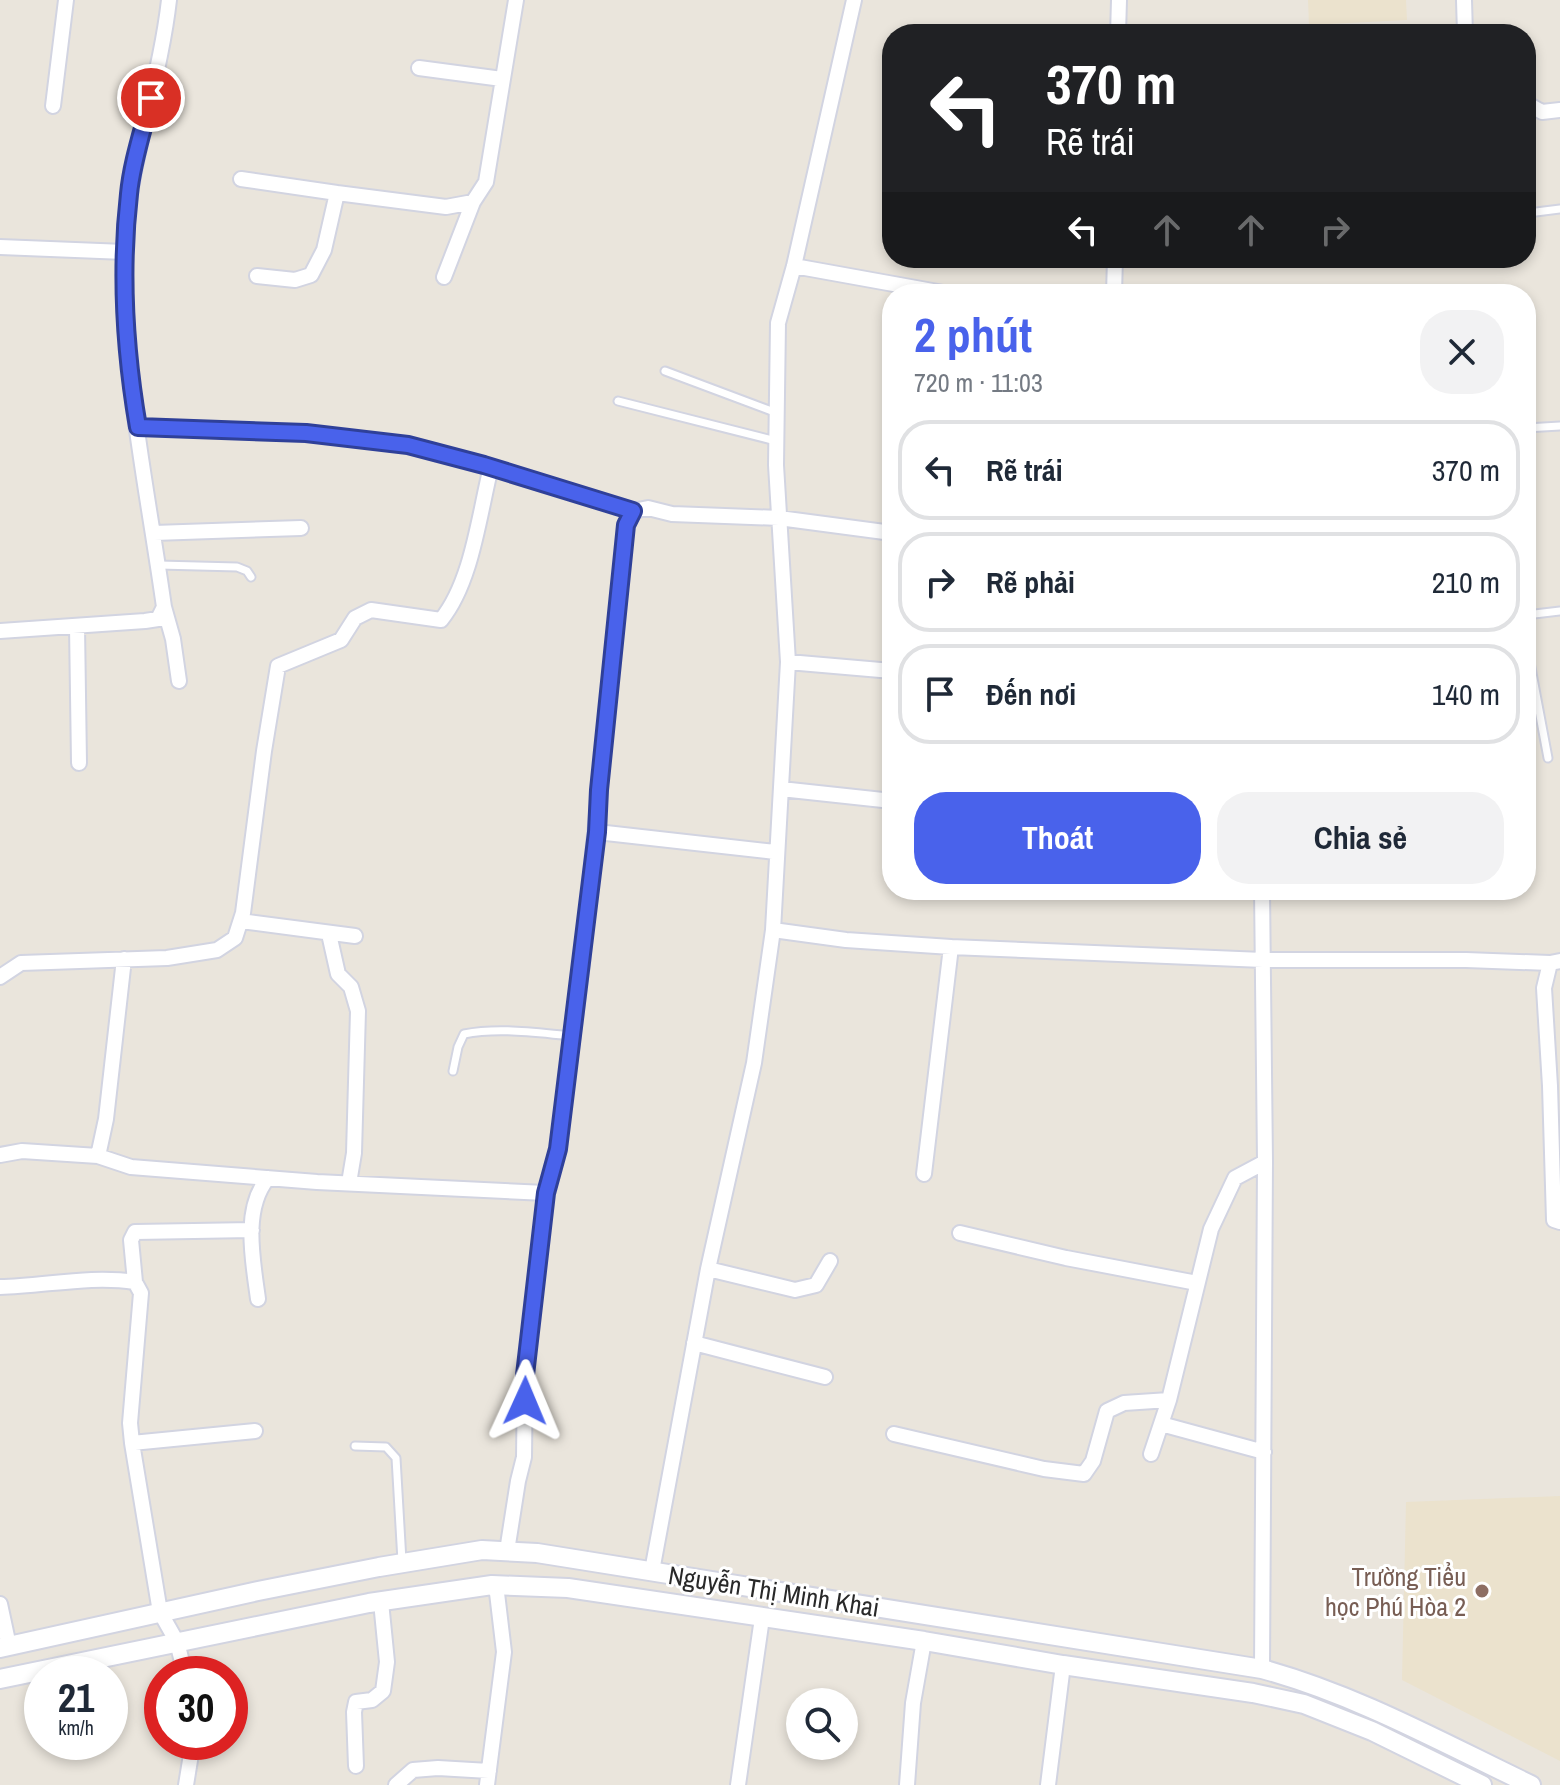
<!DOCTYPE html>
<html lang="vi">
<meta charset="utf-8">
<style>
:root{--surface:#fff;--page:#f2f2f3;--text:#1f2937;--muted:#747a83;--line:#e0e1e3;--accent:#4962eb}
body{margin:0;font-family:"Archivo Narrow",sans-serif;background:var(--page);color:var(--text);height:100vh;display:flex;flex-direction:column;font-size:30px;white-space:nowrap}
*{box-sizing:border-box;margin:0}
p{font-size:26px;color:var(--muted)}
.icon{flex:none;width:44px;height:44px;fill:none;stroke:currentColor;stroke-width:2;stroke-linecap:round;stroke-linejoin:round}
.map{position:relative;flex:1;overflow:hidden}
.side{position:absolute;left:882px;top:284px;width:654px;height:616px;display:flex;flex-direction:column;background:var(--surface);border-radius:32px;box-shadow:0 4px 12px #0003}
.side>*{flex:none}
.banner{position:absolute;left:882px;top:24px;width:654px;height:244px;border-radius:32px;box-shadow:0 4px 12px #0003;background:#202124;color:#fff;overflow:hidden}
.controls{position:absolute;left:786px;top:1688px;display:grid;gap:16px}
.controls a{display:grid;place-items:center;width:72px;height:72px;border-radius:50%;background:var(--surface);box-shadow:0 4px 12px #0003;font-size:40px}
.speed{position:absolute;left:24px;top:1656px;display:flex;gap:16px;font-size:40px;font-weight:700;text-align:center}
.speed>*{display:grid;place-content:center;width:104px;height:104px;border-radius:50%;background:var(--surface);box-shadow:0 4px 12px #0003;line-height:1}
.speed small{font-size:20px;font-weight:400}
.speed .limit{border:12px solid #d22;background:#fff;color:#111}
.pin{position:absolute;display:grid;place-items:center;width:68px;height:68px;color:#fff;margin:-34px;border:4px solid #fff;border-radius:50%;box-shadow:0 2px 8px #0007}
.me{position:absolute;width:88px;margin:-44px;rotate:1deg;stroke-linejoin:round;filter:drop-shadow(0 0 6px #0008)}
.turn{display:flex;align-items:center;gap:28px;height:168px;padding:0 32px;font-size:36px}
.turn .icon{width:104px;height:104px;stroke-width:2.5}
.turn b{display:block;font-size:56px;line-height:68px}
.lanes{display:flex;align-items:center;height:76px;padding:0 32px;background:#0003;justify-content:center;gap:40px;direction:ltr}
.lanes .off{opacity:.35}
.round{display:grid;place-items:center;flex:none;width:84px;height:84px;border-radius:32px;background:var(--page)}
.summary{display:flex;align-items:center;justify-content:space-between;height:136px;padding:0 32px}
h1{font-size:48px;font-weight:700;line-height:60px;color:var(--accent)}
.button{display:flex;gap:16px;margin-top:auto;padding:16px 32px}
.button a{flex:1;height:92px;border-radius:32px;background:var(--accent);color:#fff;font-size:32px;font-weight:700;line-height:92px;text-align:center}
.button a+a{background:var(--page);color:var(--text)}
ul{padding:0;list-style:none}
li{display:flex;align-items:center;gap:24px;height:100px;margin:0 16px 12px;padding:0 16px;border:4px solid var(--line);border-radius:32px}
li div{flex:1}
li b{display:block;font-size:30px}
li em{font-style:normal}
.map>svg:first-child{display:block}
.education{fill:#ebe2cd}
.building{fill:#c6c3bb}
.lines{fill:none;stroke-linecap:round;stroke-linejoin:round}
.lane-casing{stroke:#d2d4e1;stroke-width:11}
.street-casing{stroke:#d2d4e1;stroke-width:18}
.secondary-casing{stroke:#d2d4e1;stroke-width:22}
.lane{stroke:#fff;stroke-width:7}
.street{stroke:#fff;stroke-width:14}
.secondary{stroke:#fff;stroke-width:18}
.route-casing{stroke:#2f4099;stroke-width:20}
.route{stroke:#4962eb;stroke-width:14}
.education-dot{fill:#8d6e63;stroke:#fff;stroke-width:3}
.labels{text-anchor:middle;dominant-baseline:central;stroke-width:6;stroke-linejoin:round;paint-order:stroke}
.education-label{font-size:26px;fill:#785e54;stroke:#fff;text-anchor:end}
.street-label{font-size:26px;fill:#292929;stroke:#fff}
</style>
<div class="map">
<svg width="1560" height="1785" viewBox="0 0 1560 1785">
<rect width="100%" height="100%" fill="#eae5dc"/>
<path class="education" d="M1308 0H1406L1407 20 1309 25Z
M1560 1496V1761L1402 1680 1406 1502Z"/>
<path class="building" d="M1465 258H1509V259L1467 268Z"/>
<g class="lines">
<g class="lane-casing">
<path id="lane" d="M1528 213 1560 209
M665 371 777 413
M618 401 776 441
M138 427 306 433 408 445 484 465 633 511
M1526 428 1560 426
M159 565 237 567 247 571 251 577
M1526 615 1560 611
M1526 641 1548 758
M453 1071 458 1047 464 1034C499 1027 537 1033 573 1036
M355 1446 386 1447 396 1458 402 1561"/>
</g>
<g class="street-casing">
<path id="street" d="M1464 0 1465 34
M1118 34 1119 0
M419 68 502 79
M1526 103 1542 112 1560 110
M53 106 66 0
M241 179 337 193
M0 247 125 252
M794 266 949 294
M257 276 295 280 311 275 324 250 337 193 446 207 473 202 486 182 516 0
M444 277 473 202
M1114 294 1115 258
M154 533 301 528
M164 607 173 639 179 681
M77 626 79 763
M0 631 145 621 158 619 164 607C148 493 123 378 124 263 124 173 159 89 169 0
M788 662 892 671
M781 789 892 801
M597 832 775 852
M1262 890 1265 1162 1262 1669
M241 921 355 936
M773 930 846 940 951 947 1263 960H1466L1550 963 1560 961
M329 934 338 974 351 987 358 1011 354 1153 349 1183
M1550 963 1544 988 1550 1086 1554 1220 1560 1222
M0 977 21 963 167 958 217 950 235 938 243 913 264 751 278 666 341 640 355 618 371 610 441 620C472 582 479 515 491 467
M0 1155 22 1151 98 1156 106 1119 124 959
M98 1156 131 1167 317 1182 546 1193
M924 1174 951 947
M960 1233 1066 1258 1197 1283
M708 1269 795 1290 816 1285 830 1261
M135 1282 131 1240 135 1232 252 1230
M0 1287C45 1286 90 1275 135 1282L141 1293 130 1423 132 1443 160 1612 177 1642 185 1674
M258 1299C253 1261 242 1209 268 1178
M694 1343 825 1377
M1161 1424 1264 1452
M894 1434 1044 1469 1084 1474 1093 1461 1107 1411 1124 1403 1169 1400
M132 1443 255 1431
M1151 1454 1169 1400 1211 1229 1235 1178 1265 1162
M507 1551 518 1481 524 1457 525 1375 546 1193 558 1149 582 964 626 525 633 511 648 508 672 514 779 518 892 533
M652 1571 708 1269 754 1063 773 930 788 662 776 465 778 323 794 266 854 0
M0 1604 9 1646
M356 1766 354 1712 356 1702 372 1700 383 1691 387 1662 381 1602
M186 1785 193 1742
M396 1785 413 1770 438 1768 489 1771
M487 1785 504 1652 497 1593 492 1585
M738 1785 762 1618
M907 1785 913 1703 924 1641
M1048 1785 1063 1665"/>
</g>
<g class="secondary-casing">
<path id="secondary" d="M0 1648 258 1591 379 1567 482 1550 537 1553 1262 1669C1357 1695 1443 1743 1531 1785
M0 1679 369 1603 492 1585 568 1588 924 1641 1063 1665 1253 1693 1304 1704 1372 1731 1482 1785"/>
</g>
<use href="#lane" class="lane"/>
<use href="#street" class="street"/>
<use href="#secondary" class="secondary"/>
</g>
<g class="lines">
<g class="route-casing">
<path id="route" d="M151 98C143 130 132 162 129 194 120 272 125 351 138 427L306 433 408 445 484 465 633 511 626 525 599 790 597 832 558 1149 546 1193 525 1375V1401"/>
</g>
<use href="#route" class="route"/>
</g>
<circle class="education-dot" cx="1482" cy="1591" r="8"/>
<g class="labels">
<g class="education-label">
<text x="1466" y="1576">Trường Tiểu<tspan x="1466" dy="30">học Phú Hòa 2</tspan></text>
</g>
<g class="street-label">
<text transform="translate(774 1591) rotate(9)">Nguyễn Thị Minh Khai</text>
</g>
</g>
</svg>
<div class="controls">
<a><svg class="icon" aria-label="search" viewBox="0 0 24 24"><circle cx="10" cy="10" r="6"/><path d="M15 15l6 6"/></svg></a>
</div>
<div class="speed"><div>21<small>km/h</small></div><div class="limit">30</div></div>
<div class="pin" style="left:151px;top:98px;background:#d93025"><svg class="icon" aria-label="arrive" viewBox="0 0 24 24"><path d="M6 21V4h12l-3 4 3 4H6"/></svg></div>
<svg class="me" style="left:525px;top:1401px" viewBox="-20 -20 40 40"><path d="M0-17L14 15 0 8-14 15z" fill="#4962eb" stroke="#fff" stroke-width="4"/></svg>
<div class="banner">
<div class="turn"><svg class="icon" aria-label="left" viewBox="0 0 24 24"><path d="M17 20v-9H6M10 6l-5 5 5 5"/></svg><div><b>370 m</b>Rẽ trái</div></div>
<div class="lanes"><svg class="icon" aria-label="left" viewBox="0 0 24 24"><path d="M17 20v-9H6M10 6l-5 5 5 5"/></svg><svg class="icon off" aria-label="ahead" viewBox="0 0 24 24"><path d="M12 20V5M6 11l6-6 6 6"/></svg><svg class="icon off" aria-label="ahead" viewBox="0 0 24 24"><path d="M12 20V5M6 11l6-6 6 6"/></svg><svg class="icon off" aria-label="right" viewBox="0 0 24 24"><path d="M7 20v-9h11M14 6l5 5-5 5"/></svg></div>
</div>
<section class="side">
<div class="summary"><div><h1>2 phút</h1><p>720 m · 11:03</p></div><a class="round"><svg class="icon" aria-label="close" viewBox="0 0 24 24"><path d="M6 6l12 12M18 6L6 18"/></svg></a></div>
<ul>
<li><svg class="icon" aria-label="left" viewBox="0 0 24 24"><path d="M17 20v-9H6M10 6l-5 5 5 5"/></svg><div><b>Rẽ trái</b></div><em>370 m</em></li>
<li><svg class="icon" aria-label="right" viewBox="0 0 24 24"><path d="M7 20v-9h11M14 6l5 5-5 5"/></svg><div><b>Rẽ phải</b></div><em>210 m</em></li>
<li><svg class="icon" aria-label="arrive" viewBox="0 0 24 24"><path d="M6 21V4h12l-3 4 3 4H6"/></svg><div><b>Đến nơi</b></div><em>140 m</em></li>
</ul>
<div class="button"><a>Thoát</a><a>Chia sẻ</a></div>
</section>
</div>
